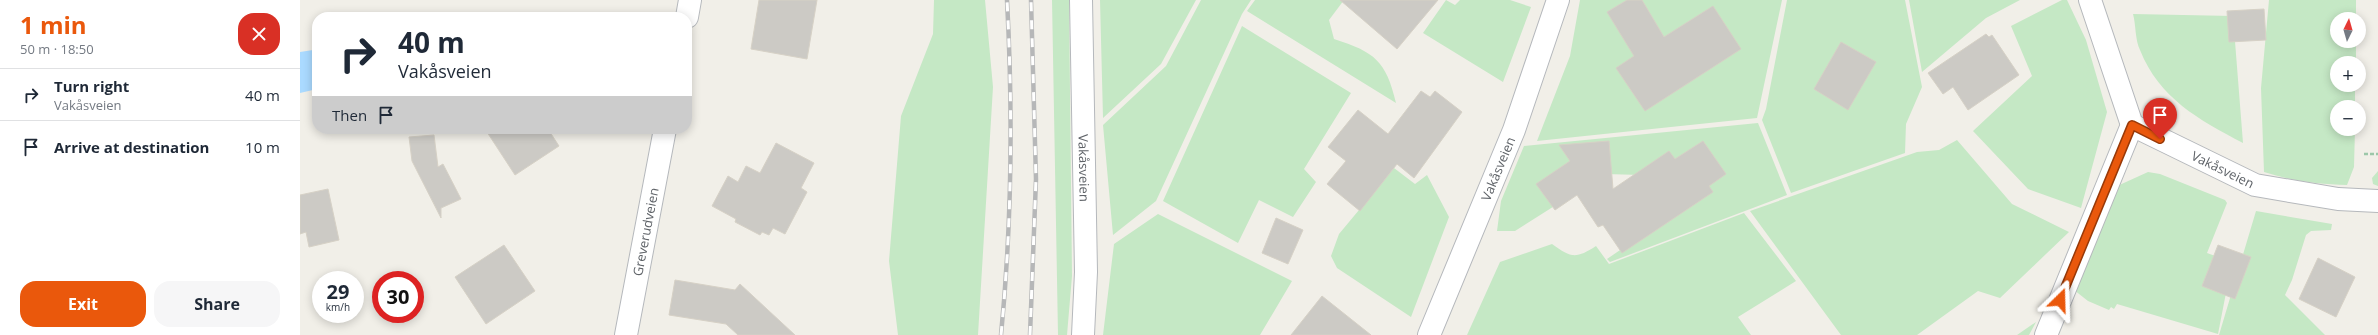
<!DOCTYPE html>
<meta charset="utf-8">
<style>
:root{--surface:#fff;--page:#f6f6f7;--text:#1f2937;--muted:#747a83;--line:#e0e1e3;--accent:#ea580c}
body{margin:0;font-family:"Open Sans",sans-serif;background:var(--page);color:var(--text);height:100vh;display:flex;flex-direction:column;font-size:15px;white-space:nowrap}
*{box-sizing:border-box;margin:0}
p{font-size:13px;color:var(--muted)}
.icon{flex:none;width:22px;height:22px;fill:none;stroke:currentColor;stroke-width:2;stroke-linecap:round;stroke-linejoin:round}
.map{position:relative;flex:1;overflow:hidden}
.sheet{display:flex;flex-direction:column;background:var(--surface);width:300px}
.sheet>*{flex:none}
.top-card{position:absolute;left:12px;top:12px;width:380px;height:122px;border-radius:16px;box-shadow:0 2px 10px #0003;background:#fff;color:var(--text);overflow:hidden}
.needle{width:26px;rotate:5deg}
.buttons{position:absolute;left:2030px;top:12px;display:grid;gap:8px}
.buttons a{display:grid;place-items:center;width:36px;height:36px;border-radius:50%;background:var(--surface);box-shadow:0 2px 10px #0003;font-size:20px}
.speed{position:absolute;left:12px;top:271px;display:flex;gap:8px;font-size:20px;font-weight:700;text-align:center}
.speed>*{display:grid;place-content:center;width:52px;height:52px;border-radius:50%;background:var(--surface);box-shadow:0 2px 10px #0003;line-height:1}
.speed small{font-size:10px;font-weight:400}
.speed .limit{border:6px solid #d22;background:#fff;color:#111}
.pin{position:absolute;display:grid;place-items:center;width:34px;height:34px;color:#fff;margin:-41px -17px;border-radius:50% 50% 50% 0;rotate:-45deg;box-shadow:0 0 4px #0007}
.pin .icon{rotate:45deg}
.me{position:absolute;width:44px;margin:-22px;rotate:22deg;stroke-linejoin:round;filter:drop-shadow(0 0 3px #0008)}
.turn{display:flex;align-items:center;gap:14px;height:84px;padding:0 20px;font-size:18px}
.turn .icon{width:52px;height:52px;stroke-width:2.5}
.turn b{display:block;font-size:28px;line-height:34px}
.then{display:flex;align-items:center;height:38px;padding:0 20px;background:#0003;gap:8px;font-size:15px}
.round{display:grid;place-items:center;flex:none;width:42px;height:42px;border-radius:16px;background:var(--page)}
.head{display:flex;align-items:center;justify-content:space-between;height:68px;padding:0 20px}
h1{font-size:24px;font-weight:700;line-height:30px;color:var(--accent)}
.button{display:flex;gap:8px;margin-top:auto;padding:8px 20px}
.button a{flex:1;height:46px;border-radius:16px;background:var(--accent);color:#fff;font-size:16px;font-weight:700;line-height:46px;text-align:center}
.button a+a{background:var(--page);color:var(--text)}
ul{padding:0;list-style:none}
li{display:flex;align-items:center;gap:12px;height:52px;padding:0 20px;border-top:1px solid var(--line)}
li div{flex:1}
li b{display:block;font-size:15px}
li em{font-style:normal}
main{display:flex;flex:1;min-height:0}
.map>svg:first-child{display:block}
.green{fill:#c5e8c5}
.water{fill:#aadaff}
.building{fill:#cccac5;stroke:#d6d1c6}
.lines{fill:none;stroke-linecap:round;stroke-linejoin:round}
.minor-casing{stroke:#b5b8bc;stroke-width:24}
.path{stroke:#9cc7a9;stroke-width:2.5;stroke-dasharray:4 2;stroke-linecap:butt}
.minor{stroke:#fff;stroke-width:22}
.rail-casing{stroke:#b6b7b8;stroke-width:4.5}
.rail{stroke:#fff;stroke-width:3;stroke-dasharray:9;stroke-linecap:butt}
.route-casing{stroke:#983908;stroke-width:10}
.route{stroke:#ea580c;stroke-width:7}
.labels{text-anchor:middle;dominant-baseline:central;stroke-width:4;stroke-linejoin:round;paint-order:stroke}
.street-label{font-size:13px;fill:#5f6368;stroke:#fff}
</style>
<main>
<section class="sheet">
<div class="head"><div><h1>1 min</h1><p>50 m · 18:50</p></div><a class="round" style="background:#d93025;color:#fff"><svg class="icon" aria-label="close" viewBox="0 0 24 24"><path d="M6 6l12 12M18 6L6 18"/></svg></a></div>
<ul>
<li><svg class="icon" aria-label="right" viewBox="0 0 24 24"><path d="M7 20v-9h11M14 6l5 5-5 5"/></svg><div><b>Turn right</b><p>Vakåsveien</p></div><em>40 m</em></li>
<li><svg class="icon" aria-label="arrive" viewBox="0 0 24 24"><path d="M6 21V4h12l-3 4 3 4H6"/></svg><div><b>Arrive at destination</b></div><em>10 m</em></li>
</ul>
<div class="button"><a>Exit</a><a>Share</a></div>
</section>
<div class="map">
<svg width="2078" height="335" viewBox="0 0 2078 335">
<rect width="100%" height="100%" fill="#f1efe8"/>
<path class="green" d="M634 0H685L693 87 678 335H598L589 261 601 116 633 34Z
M752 0H769L772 276 767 335H758Z
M800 0H896L861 64 803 118Z
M901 0H951L942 14 856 201 813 235 803 125 866 66Z
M955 0H1044L1029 20 1034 39C1075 52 1086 61 1096 103L947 11Z
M1146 0 1155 5 1160 0H1210L1231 7 1203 82 1123 33Z
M1280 0H1482L1457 118 1237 141 1270 56Z
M1487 0H1605L1622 87 1606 124 1605 153 1491 193 1462 120 1466 109Z
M1609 0H1720L1686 18 1622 72Z
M1762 0H1767L1786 40 1807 112 1781 208 1728 189 1673 131 1732 76 1711 26Z
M1969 0H2056V19H2037V41H2056V63H2037V85H2055V107H2037V129H2055L2054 167 2047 185C2018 184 1992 181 1964 172L1961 88Z
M1833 14 1933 16 1943 143C1899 120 1859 98 1840 50 1835 40 1836 25 1833 14Z
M942 26 1051 93 1004 169 1016 182 993 217 959 200 938 243 863 201Z
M1458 123 1487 195 1310 262 1307 259 1326 246 1341 175 1305 174 1215 231H1197L1201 201 1224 146Z
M1657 140 1712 204 1769 232 1700 298 1678 291 1617 335H1541L1450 211 1617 152 1639 150Z
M1094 168 1115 184 1127 175 1149 217 1111 317 1037 268 1031 256 1039 234Z
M2078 171V186L2073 184 2072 178Z
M1848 172 1860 174 1925 200 1927 203 1907 253 1932 262 1918 334 1817 304 1814 309 1811 307 1809 310 1788 301 1774 290 1815 187Z
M1956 211 2032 224 2031 230 2011 231 2006 235 1992 280 1985 295 2025 335H1919Z
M1444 213 1496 281 1438 317 1451 335H1167L1200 262 1252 244C1271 258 1276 259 1296 246L1309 264Z
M858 214 992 281 960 335H803L814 244Z
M1736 322 1729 335H1717Z"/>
<path class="water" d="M13 50 17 69V89L0 93V52Z"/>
<path class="building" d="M459 0H517L507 59 451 49Z
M1040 0H1138L1097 49Z
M1327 0H1342L1364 37 1413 6 1441 49 1345 111 1316 68 1334 56 1307 12Z
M1964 9 1966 40 1929 42 1927 11Z
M1686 34 1689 37 1692 35 1719 75 1668 110 1653 87 1643 94 1628 73Z
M1541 42 1576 62 1548 110 1514 89Z
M1121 91 1130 97 1135 91 1162 112 1114 178 1097 164 1060 211 1027 184 1046 161 1028 147 1058 110 1088 134Z
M185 129H248L259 146 215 175Z
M134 135 138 167 143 164 161 199 141 208V218L112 161 109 137Z
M1309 141 1313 189 1369 151 1375 159 1403 141 1426 174 1409 186 1413 192 1322 253 1303 225 1298 227 1277 195 1255 210 1236 184 1270 161 1259 145Z
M476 143 514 163 501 188 507 192 485 234 473 228 469 235 462 232 460 235 435 222 436 219 412 206 428 176 438 182 446 166 460 173Z
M28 189 39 240 9 247 6 232 0 234V195Z
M976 218 1003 230 988 264 962 253Z
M204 245 235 291 186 324 155 277Z
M1918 245 1951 257 1935 299 1902 286Z
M2018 258 2055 277 2036 317 1999 299Z
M375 280 435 290 440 284 495 335H438L426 324 369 315Z
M1022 296 1071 335H991Z"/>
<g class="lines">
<g class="minor-casing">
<g id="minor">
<path id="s1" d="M781 0 786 272 783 335"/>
<path id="s2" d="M1790 0 1832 125 1955 185 2038 199 2078 201"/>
<path d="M387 17 390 0"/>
<path id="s3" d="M326 335 365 129"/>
<path id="s4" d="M1129 335 1214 130 1258 0"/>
<path d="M1746 335 1832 125"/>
</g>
</g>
<path class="path" d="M2064 154H2078"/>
<use href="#minor" class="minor"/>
<g class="rail-casing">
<path id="rail" d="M701 335C712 223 713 112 707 0
M730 335 736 179 731 0"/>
</g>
<use href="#rail" class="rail"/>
</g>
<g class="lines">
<g class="route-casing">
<path id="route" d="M1760 300 1832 125 1860 139"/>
</g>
<use href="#route" class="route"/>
</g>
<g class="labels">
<g class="street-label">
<text stroke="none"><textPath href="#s1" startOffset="168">Vakåsveien</textPath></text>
<text stroke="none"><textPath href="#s4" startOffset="180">Vakåsveien</textPath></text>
<text stroke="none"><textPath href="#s2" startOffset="233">Vakåsveien</textPath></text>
<text stroke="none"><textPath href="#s3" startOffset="105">Greverudveien</textPath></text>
</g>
</g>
</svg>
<div class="buttons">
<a><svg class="needle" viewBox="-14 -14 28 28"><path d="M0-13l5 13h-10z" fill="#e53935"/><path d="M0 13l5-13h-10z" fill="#747a83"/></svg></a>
<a>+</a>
<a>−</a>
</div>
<div class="speed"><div>29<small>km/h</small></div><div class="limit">30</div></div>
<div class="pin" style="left:1860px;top:139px;background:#d93025"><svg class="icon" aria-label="arrive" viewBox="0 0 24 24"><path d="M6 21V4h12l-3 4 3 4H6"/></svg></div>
<svg class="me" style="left:1760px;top:300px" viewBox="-20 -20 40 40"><path d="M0-17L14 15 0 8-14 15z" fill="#ea580c" stroke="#fff" stroke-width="4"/></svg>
<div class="top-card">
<div class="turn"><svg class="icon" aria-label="right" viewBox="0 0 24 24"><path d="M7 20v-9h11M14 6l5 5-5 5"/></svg><div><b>40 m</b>Vakåsveien</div></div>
<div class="then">Then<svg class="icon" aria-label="arrive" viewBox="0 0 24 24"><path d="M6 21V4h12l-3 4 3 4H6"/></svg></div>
</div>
</div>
</main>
